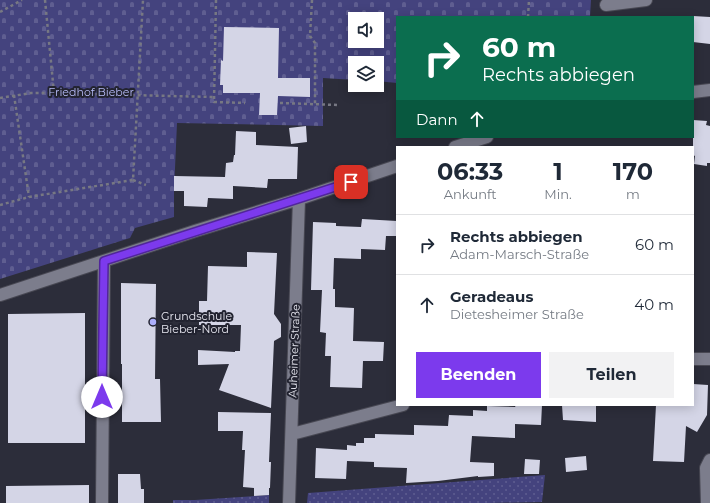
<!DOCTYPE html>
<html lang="de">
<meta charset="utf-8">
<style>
:root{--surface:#fff;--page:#f2f2f3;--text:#1f2937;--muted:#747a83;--line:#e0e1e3;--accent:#7c3aed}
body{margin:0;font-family:Montserrat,sans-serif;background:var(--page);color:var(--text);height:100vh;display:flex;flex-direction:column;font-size:15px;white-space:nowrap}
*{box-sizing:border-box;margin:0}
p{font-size:13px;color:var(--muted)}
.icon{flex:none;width:22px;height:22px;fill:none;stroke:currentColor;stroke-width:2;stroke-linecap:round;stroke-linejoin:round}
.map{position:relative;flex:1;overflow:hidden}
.drawer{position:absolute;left:396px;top:146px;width:298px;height:260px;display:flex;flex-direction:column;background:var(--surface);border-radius:0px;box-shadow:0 2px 10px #0003}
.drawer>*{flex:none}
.guide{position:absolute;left:396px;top:16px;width:298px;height:122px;border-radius:0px;box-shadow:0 2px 10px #0003;background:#0b6e4f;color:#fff;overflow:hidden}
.buttons{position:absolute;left:348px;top:12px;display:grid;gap:8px}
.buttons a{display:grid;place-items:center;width:36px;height:36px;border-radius:0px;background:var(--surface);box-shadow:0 2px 10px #0003;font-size:20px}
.pin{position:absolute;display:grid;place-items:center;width:34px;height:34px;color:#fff;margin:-17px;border-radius:8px;box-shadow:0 2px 6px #0006}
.me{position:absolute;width:44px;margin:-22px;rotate:0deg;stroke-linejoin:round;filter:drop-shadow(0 0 3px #0008)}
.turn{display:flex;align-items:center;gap:14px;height:84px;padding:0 20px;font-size:18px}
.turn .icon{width:52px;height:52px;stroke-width:2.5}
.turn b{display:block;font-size:28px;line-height:34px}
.then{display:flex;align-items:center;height:38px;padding:0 20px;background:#0003;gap:8px;font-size:15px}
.eta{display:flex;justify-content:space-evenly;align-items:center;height:68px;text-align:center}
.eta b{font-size:24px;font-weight:700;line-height:28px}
.primary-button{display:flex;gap:8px;margin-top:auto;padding:8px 20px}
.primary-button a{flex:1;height:46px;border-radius:0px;background:var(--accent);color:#fff;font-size:16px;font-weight:700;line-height:46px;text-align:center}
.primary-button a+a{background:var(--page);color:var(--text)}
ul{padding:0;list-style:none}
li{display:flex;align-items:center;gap:12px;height:60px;padding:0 20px;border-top:1px solid var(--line)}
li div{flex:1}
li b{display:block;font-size:15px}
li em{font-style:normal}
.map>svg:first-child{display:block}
.grass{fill:url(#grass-dots)}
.cemetery{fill:url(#cemetery-stones);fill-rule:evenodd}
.building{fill:#d4d5e6}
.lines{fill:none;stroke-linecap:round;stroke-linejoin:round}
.street-casing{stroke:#484853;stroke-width:14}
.path{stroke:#777883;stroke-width:2.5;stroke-dasharray:3 3;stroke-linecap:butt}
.street{stroke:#7c7d8c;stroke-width:12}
.route-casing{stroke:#51269a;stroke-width:10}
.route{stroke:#7c3aed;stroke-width:7}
.poi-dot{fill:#acaffb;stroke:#222330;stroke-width:1.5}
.labels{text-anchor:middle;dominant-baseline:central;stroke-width:4;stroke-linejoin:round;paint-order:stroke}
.park-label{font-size:11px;fill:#b7bbf7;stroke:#222330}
.poi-label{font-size:11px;fill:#e8e8f1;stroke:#222330;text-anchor:start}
.street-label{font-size:11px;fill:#e8e8f1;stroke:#222330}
</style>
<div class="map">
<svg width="710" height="503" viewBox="0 0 710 503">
<defs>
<pattern id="grass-dots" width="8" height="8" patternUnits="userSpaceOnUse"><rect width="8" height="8" fill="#44437e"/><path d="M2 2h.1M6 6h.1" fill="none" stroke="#5f5e91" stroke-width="1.8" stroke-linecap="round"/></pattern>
<pattern id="cemetery-stones" width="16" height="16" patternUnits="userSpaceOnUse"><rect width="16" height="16" fill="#44437e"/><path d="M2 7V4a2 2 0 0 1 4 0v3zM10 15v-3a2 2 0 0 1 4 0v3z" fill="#5f5e91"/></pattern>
</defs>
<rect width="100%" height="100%" fill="#2c2d3a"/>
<path class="grass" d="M545 475 542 502 488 503H307L308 493Z
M269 495V503H173V500H160H195Z"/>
<path class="cemetery" d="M0 0H591L590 17H397V83L377 81V63H355V80L323 78V126L177 123 174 191V217L135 228 130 238 0 279ZM355 19H377V41H355Z"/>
<path class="building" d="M693 16 710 17V44L693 42Z
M224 27 279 28 278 78H310V97L278 96 277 115H259L260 93H223V85H220L221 60 223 61Z
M693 120 707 121 706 125 710 126V163H707V166L694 164 695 156 693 155Z
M306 126 307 142 291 144 289 128Z
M236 131 256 132V145L298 147 297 179H268L267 188 233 186V199L208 198 207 207 184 206V191H174V176L225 177 226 163 233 162 234 155H235Z
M362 219 397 221V236H386L385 250 361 249V259L334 258 333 289H335V307L354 308 353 341 384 342 383 361H363L362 388 330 387 331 356H325L326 333 320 332 322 290H311L313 222 336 223V226L361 227Z
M247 252 277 253 274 314 281 324V337L274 341 271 408 219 390 229 364 198 365V350L235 352V351H240L241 325H199V301H207L208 266 247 267Z
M121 283 156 284 155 379H160L161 422H122V364H121Z
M85 313V443H8V314Z
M693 384 708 385 707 415 697 432 686 426 684 462 653 461 656 405H693Z
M516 405H542L541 425 515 424V438L472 436 470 462 494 463V476L478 477V476L438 481 406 483 407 468 374 467V462L347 461 346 479 315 478 316 448 347 450V445L356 446V443H364V438H375V434L414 435V425L448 426 449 415 473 416V410L487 411V406L515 407Z
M562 405H596V422L563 420Z
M218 412 271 413 269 462H271L270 488H269V495L254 496V488L243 487 245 450H242L243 431H218Z
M586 456 587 470 566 472 565 458Z
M525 459 540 460 539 474H524Z
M118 474H140L141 489H144V503H118Z
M89 485V503H6V486Z"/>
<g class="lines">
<g class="street-casing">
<path id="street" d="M606 5 646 0
M693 92 710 90
M455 147 487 137
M0 295 195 231 299 199 397 166
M693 359H710
M292 434 403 405
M102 503 104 261
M289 503 299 199
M707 503 706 468 710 460"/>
</g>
<path class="path" d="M45 0 54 93
M216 0 214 102 245 103
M312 0 310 36 315 43V104
M0 12 22 0
M528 17 529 0
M14 95 29 197
M0 98 31 93H42L214 97
M280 103 338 105
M133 180 146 185
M0 205 29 197 133 180 143 0"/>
<use href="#street" class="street"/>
</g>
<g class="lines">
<g class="route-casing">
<path id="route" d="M102 397 104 261C186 234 269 209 351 182"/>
</g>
<use href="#route" class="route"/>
</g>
<circle class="poi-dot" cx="153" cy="322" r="4"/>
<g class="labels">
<g class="park-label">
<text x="91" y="92">Friedhof Bieber</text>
</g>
<g class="poi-label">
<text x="161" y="316">Grundschule<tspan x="161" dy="13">Bieber-Nord</tspan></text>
</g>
<g class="street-label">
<text transform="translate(294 351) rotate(-88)">Auheimer Straße</text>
</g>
</g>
</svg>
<div class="buttons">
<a><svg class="icon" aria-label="sound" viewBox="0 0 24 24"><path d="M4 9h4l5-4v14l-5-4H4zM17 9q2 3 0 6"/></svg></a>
<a><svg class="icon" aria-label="layers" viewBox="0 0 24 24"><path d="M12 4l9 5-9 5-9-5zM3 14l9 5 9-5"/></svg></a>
</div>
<div class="pin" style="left:351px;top:182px;background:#d93025"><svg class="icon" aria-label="arrive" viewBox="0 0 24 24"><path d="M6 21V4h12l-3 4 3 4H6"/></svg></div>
<svg class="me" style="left:102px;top:397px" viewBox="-20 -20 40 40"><circle r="19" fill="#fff"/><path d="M0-13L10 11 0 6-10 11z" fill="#7c3aed"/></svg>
<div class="guide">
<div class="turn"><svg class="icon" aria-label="right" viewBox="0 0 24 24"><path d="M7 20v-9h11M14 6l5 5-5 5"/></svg><div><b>60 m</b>Rechts abbiegen</div></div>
<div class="then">Dann<svg class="icon" aria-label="ahead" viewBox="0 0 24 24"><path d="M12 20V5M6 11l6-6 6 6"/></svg></div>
</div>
<section class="drawer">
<div class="eta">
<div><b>06:33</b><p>Ankunft</p></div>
<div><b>1</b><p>Min.</p></div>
<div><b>170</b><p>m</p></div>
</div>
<ul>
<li><svg class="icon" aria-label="right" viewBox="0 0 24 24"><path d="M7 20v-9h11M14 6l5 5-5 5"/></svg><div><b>Rechts abbiegen</b><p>Adam-Marsch-Straße</p></div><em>60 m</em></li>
<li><svg class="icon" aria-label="ahead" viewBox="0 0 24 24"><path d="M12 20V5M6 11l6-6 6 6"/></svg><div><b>Geradeaus</b><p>Dietesheimer Straße</p></div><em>40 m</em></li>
</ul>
<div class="primary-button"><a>Beenden</a><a>Teilen</a></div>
</section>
</div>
